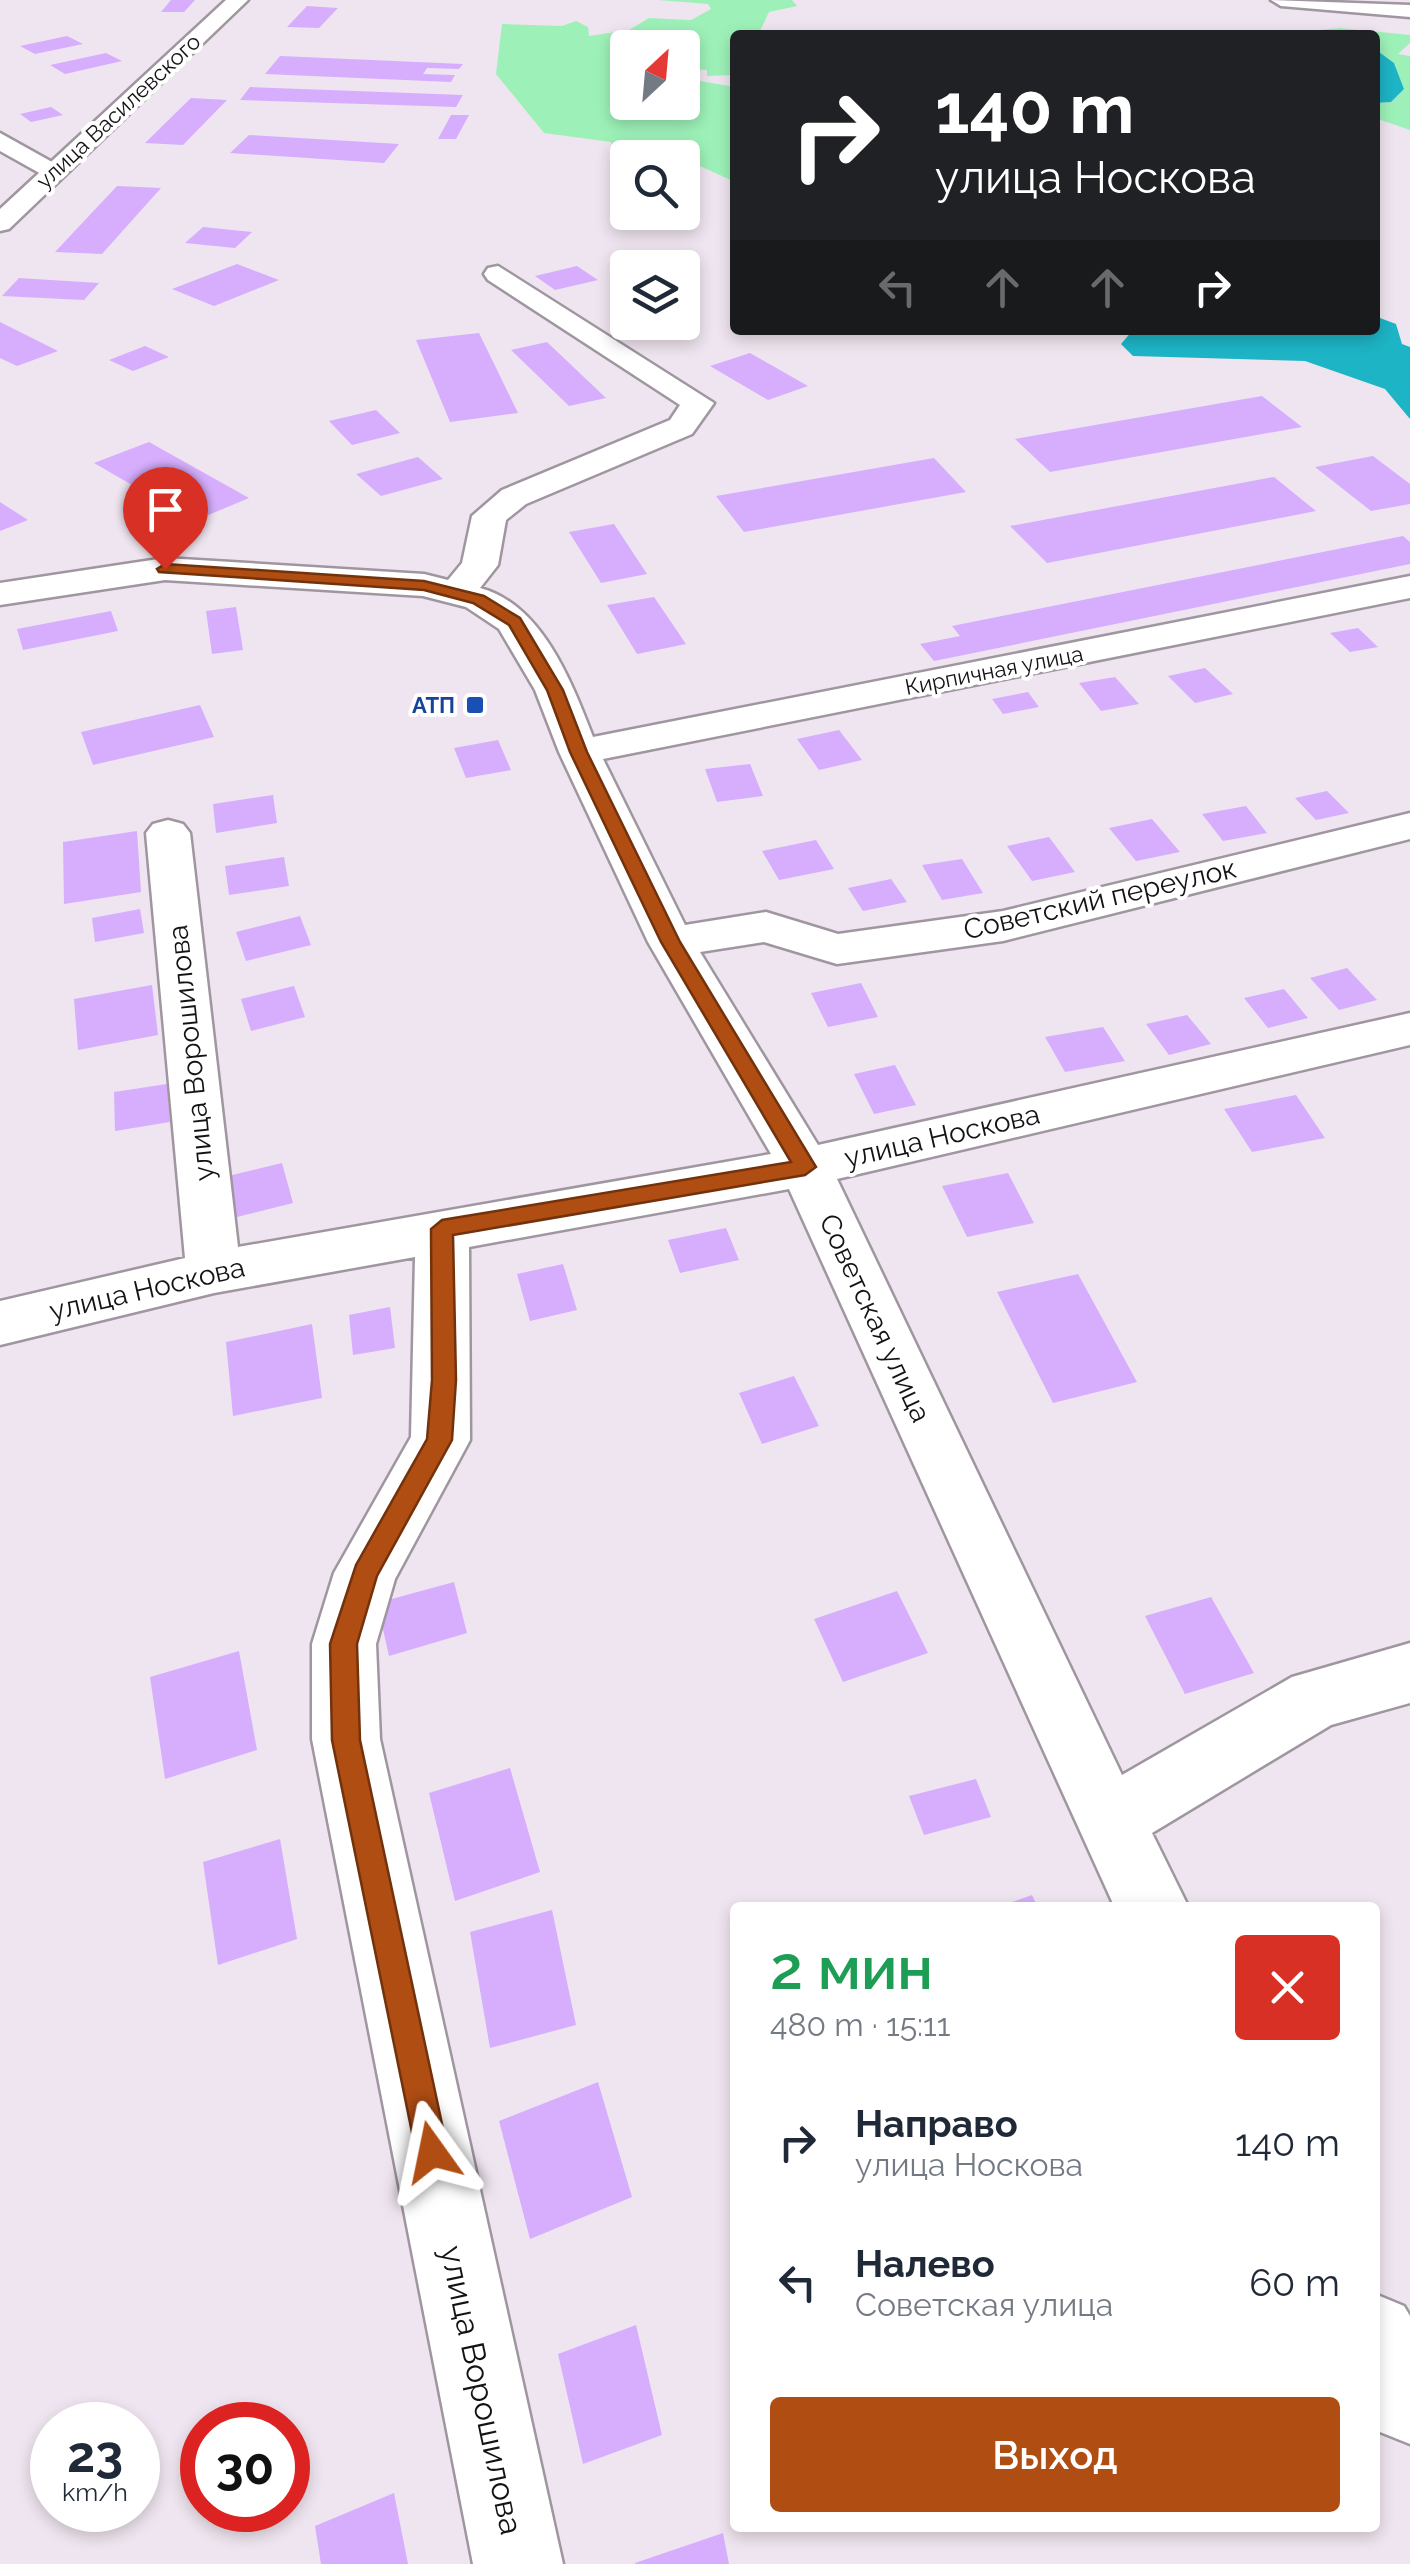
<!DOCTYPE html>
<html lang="ru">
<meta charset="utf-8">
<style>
:root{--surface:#fff;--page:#f2f2f3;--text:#1f2937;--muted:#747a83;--accent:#b04d13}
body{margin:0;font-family:Raleway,sans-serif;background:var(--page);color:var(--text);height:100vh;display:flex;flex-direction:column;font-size:38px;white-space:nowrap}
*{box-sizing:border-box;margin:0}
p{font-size:32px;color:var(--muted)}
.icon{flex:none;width:55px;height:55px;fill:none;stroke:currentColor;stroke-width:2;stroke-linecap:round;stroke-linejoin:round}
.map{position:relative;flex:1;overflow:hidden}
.sheet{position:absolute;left:730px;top:1902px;width:650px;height:630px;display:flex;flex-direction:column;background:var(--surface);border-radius:10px;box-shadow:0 5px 15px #0003}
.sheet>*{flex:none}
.top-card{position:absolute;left:730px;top:30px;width:650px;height:305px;border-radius:10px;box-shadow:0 5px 15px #0003;background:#202124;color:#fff;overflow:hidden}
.needle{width:65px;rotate:26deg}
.fabs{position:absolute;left:610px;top:30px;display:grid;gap:20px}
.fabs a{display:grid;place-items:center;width:90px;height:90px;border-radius:10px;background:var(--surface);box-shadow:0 5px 15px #0003;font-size:50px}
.speed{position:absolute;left:30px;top:2402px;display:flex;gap:20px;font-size:50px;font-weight:700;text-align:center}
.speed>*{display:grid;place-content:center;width:130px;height:130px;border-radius:50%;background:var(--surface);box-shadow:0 5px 15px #0003;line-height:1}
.speed small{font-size:25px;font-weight:400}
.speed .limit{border:15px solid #d22;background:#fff;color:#111}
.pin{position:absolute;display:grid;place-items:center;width:85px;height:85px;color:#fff;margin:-102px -42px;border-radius:50% 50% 50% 0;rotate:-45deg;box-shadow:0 0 10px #0007}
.pin .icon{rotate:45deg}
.me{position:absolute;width:110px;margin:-55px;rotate:348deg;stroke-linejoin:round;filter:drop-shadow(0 0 8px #0008)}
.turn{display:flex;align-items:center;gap:35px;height:210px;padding:0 40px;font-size:45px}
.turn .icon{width:130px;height:130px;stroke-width:2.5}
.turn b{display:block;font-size:70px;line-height:85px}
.lanes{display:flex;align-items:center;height:95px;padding:0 40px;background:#0003;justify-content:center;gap:50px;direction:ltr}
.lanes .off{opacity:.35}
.round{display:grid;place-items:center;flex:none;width:105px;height:105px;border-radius:10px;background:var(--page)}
.head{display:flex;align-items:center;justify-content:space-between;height:170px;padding:0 40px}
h1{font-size:60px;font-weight:600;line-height:75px;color:#1e9e55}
.action{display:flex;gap:20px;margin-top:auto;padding:20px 40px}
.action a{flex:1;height:115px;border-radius:10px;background:var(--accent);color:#fff;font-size:40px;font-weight:600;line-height:115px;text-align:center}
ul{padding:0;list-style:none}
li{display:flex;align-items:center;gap:30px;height:140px;padding:0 40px}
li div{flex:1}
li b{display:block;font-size:38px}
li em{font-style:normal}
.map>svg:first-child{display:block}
.green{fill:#9df1b8}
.water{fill:#1db4c5}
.building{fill:#d6aefd}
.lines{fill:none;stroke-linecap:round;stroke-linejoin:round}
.minor-casing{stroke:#9f96a0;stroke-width:5}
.major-casing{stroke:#9f96a0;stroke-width:5}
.minor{fill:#fff;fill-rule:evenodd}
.major{fill:#fff;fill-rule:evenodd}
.route{fill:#b04d13;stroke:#72320c;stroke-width:2.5}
.transit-dot{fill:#1a4fb4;stroke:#fff;stroke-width:4}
.labels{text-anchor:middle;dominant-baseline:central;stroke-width:8;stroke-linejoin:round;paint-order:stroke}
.far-street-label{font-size:22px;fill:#151216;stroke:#fff}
.far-transit-label{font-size:22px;font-weight:bold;fill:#164399;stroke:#fff;text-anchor:end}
.street-label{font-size:28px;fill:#151216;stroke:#fff}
.near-street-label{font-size:32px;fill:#151216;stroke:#fff}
</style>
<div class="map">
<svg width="1410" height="2564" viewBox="0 0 1410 2564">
<rect width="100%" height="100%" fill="#efe5f0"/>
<path class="green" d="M658 0H792L797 6 769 12 758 35H735V75L707 76V70L683 68 682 48H628L627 71 615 88 627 90 628 102H682L683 78 735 87V182L700 166 683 165 682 158 614 153 611 142 544 133 496 74 502 24 562 26 576 21 588 27 589 36 629 30 649 18 691 20 711 9 708 4Z
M1340 28 1410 35V43L1398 54 1410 56V130L1375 118V103L1391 102 1404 89 1394 63 1375 49V35H1265Z"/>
<path class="water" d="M1375 49 1394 63 1404 89 1391 102 1375 103Z
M1380 318 1396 324 1402 344 1410 347V419L1385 389 1305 361 1133 356 1121 344 1133 330H1375V320Z"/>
<path class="building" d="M171 0H195L184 12H161Z
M307 6 338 8 319 28 287 27Z
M67 36 83 44 35 54 20 46Z
M106 53 122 61 65 74 50 65Z
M280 56 463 64 459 69 427 68 423 74 455 75 451 82 265 74Z
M250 87 463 95 456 107 240 100Z
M191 98 227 100 183 145 145 143Z
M51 107 63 115 31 122 20 114Z
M451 115H469L456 139H438Z
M249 135 399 144 384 163 230 153Z
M117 186 161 188 102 254 55 252Z
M203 227 252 232 235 248 185 243Z
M237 264 279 280 214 306 172 289Z
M577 266 598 280 555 290 535 276Z
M19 278 99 283 84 300 2 296Z
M0 322 58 351 17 366 0 358Z
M479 333 518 413 450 422 416 340Z
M547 342 606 398 569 406 511 350Z
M145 346 169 357 133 371 109 360Z
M750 353 808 386 768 400 710 366Z
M1262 396 1302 427 1050 472 1015 439Z
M376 410 400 433 352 445 329 421Z
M149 442 249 498 194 521 94 463Z
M1373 456 1410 484V504L1371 511 1315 467Z
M418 457 443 479 381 496 356 474Z
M934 458 966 492 744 532 716 496Z
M1274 477 1316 511 1047 563 1010 526Z
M0 502 28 520 0 531Z
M614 524 647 574 601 583 569 532Z
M1403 536 1410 542V564L934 661 920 644 960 636 952 626Z
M654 597 686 644 637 654 607 605Z
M236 607 243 650 212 654 206 611Z
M111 611 118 631 23 650 17 629Z
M1358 628 1378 647 1350 652 1330 633Z
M1205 668 1233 694 1195 703 1168 676Z
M1115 677 1139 704 1101 711 1079 683Z
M1028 692 1039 707 1003 714 992 699Z
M200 705 214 737 93 765 81 732Z
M839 730 862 760 819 770 797 739Z
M498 740 511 770 466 778 454 748Z
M750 764 763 796 717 802 705 769Z
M1327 791 1349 813 1316 820 1295 798Z
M273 795 277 823 216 833 213 804Z
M1246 806 1267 833 1223 841 1202 814Z
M1152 819 1180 852 1136 861 1109 828Z
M137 831 141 892 64 904 63 842Z
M1049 837 1075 872 1032 881 1007 846Z
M816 840 834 869 779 880 762 851Z
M284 857 289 886 229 895 225 866Z
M962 859 983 893 942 900 922 865Z
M891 879 907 902 863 911 848 888Z
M140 909 144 933 95 942 92 918Z
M300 916 311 945 246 961 236 932Z
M1347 968 1377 1000 1339 1010 1310 978Z
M861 983 878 1017 828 1027 811 993Z
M152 985 158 1035 78 1050 74 999Z
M294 986 305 1017 251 1031 241 999Z
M1284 989 1308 1018 1268 1028 1244 998Z
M1187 1015 1211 1044 1169 1055 1146 1024Z
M1103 1027 1125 1061 1065 1072 1045 1037Z
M895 1065 916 1105 874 1114 854 1074Z
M167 1084 170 1122 115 1131 114 1092Z
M1296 1095 1325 1138 1252 1152 1224 1109Z
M282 1163 293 1203 233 1218 224 1177Z
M1008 1173 1034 1223 967 1237 942 1186Z
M726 1228 739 1260 680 1273 668 1240Z
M563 1264 577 1310 530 1321 517 1274Z
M1078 1274 1137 1382 1053 1403 997 1292Z
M390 1307 395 1348 353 1355 349 1315Z
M312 1324 322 1398 233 1416 226 1342Z
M794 1376 819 1426 762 1444 739 1393Z
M454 1582 467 1633 389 1656 377 1603Z
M897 1591 928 1653 843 1682 814 1619Z
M1211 1597 1254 1673 1185 1694 1145 1616Z
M239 1651 257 1750 165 1779 150 1677Z
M510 1768 540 1872 455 1901 429 1793Z
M976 1779 991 1817 924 1835 909 1796Z
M280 1839 297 1939 218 1965 203 1862Z
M1032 1895 1038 1908H998V1907Z
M552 1910 576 2025 490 2048 470 1932Z
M598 2082 632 2197 530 2239 499 2121Z
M636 2325 662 2435 583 2464 558 2354Z
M394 2493 408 2564H321L315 2526Z
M723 2533 729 2564H635V2563Z"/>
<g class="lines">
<g class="minor-casing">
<path id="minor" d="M1271 0 1410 5V17L1281 6Z
M0 133 61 167 65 172 52 180 0 151Z
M498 266 714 403 692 434 526 504 506 520 498 565 480 588C542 604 572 683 593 737L1410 576V598L603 759 685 925 766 912 838 934 1003 911 1410 813V839L1003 941 837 964 764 942 700 952 818 1145 1410 1013V1045L837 1179 1122 1775 1292 1677 1410 1643V1703L1331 1725 1152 1833 1189 1908H1115L789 1189 469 1247 470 1440 395 1579 376 1644 380 1739 563 2564H473L312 1739V1644L334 1573 411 1437 415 1257 214 1293 0 1345V1301L185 1258 146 833 153 824 168 820 183 824 190 833 238 1247 771 1154 648 942 559 752 535 690 499 629 466 607 423 596 165 580 0 605V583L165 558 424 574 448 580 462 563 472 516 502 490 670 420 680 405 488 280 484 274 488 268Z
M1375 2294 1404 2306 1410 2316V2444L1380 2432 1375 2422Z"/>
</g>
<g class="major-casing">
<path id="major" d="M226 0H248L9 229 0 231V209Z"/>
</g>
<use href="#minor" class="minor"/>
<use href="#major" class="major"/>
</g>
<path class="route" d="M165 564 424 581 484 596 520 618 563 690 587 752 680 942 816 1167 805 1175 453 1235 456 1380 452 1440 377 1576 357 1644 360 1740 448 2152 443 2163 432 2168 421 2163 416 2152 332 1740 330 1644 356 1565 427 1439 432 1380 431 1229 442 1220 791 1162 661 942 570 752 547 690 509 625 473 603 424 590 159 572 157 569Z"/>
<rect class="transit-dot" x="465" y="695" width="20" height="20" rx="5"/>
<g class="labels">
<g class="far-street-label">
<text transform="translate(118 111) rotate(-43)">улица Василевского</text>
<text transform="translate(994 670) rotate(-11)">Кирпичная улица</text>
</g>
<g class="far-transit-label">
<text x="455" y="705">АТП</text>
</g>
<g class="street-label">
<text transform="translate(1100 899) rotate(-13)">Советский переулок</text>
<text transform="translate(191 1053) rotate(-96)">улица Ворошилова</text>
<text transform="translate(942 1136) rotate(-13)">улица Носкова</text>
<text transform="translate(147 1289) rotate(-13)">улица Носкова</text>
<text transform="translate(875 1318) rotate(65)">Советская улица</text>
</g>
<g class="near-street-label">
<text transform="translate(482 2390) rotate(78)">улица Ворошилова</text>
</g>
</g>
</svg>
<div class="fabs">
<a><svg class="needle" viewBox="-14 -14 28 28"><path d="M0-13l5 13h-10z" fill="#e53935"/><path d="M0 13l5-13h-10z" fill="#747a83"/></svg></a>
<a><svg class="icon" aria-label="search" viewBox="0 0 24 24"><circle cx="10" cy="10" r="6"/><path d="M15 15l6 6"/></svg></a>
<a><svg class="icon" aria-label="layers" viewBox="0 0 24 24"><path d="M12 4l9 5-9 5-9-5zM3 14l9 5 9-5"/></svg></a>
</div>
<div class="speed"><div>23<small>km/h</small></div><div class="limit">30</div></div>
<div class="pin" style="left:165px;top:569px;background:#d93025"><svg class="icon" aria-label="arrive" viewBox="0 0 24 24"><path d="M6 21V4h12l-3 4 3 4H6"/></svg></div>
<svg class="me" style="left:432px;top:2152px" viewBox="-20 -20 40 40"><path d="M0-17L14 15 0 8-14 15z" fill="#b04d13" stroke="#fff" stroke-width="4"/></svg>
<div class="top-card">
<div class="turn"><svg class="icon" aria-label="right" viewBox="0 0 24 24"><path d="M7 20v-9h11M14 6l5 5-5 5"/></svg><div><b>140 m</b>улица Носкова</div></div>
<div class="lanes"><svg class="icon off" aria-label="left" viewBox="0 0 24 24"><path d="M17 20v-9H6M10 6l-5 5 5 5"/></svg><svg class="icon off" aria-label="ahead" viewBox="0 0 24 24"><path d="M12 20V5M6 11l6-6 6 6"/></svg><svg class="icon off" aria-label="ahead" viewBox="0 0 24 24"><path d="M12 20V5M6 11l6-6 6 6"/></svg><svg class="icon" aria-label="right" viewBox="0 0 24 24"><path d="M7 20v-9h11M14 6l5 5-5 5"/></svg></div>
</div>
<section class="sheet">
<div class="head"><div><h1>2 мин</h1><p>480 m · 15:11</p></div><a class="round" style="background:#d93025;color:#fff"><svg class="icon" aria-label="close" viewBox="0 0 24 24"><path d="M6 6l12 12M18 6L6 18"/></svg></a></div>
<ul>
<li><svg class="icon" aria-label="right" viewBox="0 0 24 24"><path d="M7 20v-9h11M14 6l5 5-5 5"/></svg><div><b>Направо</b><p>улица Носкова</p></div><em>140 m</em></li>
<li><svg class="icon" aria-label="left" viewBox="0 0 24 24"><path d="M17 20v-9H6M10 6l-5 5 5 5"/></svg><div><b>Налево</b><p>Советская улица</p></div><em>60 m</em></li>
</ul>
<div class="action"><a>Выход</a></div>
</section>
</div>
